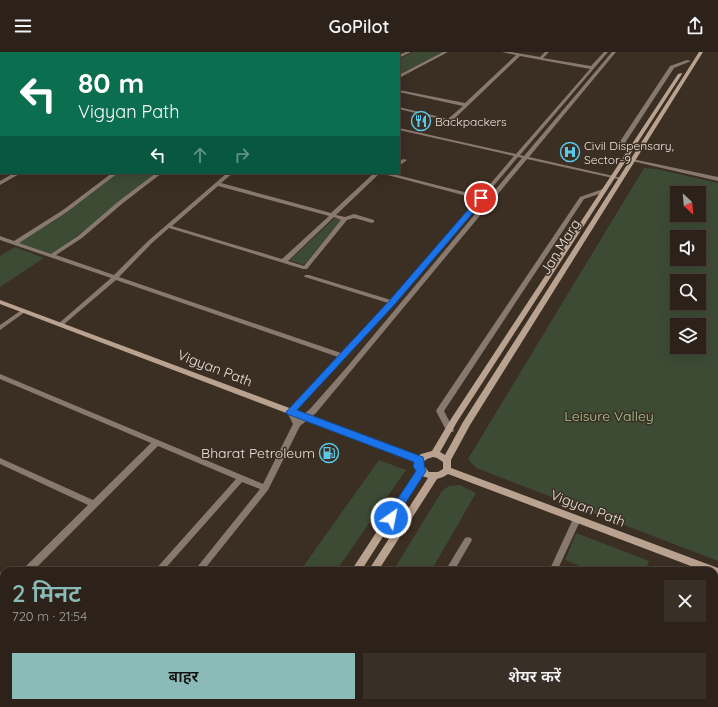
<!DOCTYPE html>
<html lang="hi">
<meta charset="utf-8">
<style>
:root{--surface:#2c221a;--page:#382f27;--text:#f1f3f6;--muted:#a6a4a2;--line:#483f39;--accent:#8bbbb9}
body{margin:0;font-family:Quicksand,"Noto Sans Devanagari",sans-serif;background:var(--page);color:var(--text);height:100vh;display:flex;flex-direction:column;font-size:15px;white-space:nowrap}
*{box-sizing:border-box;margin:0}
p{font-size:13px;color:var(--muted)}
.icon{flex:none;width:22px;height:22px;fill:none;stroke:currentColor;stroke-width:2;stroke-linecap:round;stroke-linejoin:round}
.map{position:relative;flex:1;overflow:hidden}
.drawer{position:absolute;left:0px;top:515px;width:718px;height:140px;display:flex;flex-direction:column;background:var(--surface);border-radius:12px 12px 0 0;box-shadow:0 4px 16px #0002,0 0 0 1px var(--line)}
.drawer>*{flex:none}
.hud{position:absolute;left:0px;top:0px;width:400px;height:122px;box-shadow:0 4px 16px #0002,0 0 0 1px var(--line);background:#0b6e4f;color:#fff;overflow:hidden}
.needle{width:26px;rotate:154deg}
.controls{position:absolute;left:670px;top:134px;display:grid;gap:8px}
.controls a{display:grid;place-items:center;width:36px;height:36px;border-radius:0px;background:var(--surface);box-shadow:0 4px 16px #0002,0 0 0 1px var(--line);font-size:20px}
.pin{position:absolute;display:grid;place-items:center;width:34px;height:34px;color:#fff;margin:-17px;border:2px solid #fff;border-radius:50%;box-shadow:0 1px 4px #0007}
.me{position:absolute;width:44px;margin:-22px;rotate:33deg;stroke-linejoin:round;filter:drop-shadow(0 0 3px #0008)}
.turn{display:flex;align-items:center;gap:14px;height:84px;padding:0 12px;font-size:18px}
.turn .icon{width:52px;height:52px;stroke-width:2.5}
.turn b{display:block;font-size:28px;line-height:34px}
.lanes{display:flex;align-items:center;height:38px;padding:0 12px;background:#0003;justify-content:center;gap:20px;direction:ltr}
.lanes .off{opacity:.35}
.round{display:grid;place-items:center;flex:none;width:42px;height:42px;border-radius:0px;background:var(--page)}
.headline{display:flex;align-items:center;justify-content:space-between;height:68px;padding:0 12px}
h1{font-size:24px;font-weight:600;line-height:30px;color:var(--accent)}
.cta{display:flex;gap:8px;margin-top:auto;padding:8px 12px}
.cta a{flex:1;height:46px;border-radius:0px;background:var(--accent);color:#111;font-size:16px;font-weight:600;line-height:46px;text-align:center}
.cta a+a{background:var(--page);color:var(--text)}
header{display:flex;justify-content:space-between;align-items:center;height:52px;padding:0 12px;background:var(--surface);font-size:18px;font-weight:600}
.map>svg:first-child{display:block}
.green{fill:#3d4b35;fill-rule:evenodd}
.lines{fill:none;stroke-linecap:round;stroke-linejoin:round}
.minor{fill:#88796e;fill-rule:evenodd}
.tertiary{fill:#88796e;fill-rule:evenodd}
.secondary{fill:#baa290;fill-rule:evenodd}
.route{fill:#1a73e8;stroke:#114b97}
.labels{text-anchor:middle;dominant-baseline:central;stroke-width:3;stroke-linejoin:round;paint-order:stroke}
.far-poi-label{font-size:12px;fill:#ece3dc;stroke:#3b2e23;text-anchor:start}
.street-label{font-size:14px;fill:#ece3dc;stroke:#3b2e23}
.park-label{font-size:14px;fill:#a9cc94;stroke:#3b2e23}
.poi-label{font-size:14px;fill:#ece3dc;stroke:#3b2e23;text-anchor:end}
</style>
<header><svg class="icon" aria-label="menu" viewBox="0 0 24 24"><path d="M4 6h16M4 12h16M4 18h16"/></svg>GoPilot<svg class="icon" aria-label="share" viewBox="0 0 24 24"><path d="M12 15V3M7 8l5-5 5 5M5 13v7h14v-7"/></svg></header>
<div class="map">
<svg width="718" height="655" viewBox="0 0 718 655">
<rect width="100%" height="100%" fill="#3b2e23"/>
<path class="green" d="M413 0H443L399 23V7Z
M644 116 656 117 718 131V509L476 416 468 407ZM677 141H699V163H677ZM677 185H699V207H677ZM677 229H699V251H677ZM677 273H699V295H677Z
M118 121H156C121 148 88 178 51 202L18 191 66 161Z
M335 166 341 168 304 213 290 208Z
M15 195 44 206 0 235V204Z
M379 408 406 418 336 519H300Z
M460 433 476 441 431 519H393L442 439 449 434Z
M576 481 649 509 645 519H592L565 508Z
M620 651H673L671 655H629Z"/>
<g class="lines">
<path class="minor" d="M406 0H411L399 6V3Z
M443 0H448L399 26V23Z
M502 0H511L540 5 545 0H549L543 6 591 14 604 0H608L520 103 524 104 612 0H616L529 105 622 126V128L527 107 316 361 300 374 268 438 203 519H194L260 437 242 430 163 519H154L236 427 158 394 33 519H23L24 516 88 453 0 412V406L93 448 151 391 0 327V322L263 432 293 372 287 360 338 305 116 228 62 274H58L57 273 58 272 111 226 0 188V184L14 189 63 158 112 121H118L67 160 19 191 51 202 78 184 119 149 156 121H162L123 151 82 186 56 203 114 223 148 189 227 121H233L221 131 331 161 374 121H380L336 163 345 165 354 162 374 168V170L372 171 354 166 347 168 307 217H303L169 176 152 191 119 225 341 301 388 251 305 225 304 224 305 223H309L391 248 478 147 380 121H389L480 144 514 104 399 78V76L516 102 590 17 520 4 453 68 448 69 399 57V55L448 67 449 66 463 54 399 40V38L465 51 516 3ZM518 105 522 106 347 315 310 357 298 367 295 360 394 251ZM218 134 329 164 282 207 172 174ZM334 165 341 168 304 214 288 209Z
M0 10H1V12H0Z
M0 26H1V29H0Z
M0 45H1V47H0Z
M0 63H1V65H0Z
M623 105 718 125V129L623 107Z
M403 107 407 108 399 114V110Z
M14 121H21L0 133V129Z
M23 257 26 259 25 260 0 278V273Z
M577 464 580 465 581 467 557 519H549L573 467 574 465Z
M468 485 471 486 472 488 454 519H445L465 486Z
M0 520 4 522V530L0 528Z
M62 651H74L72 655H60Z
M101 651H112L110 655H102Z
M347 651H357L355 655H345Z
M488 651H498L496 655H486Z
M512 651H528L531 655H515Z
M585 651H595L593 655H583Z
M596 651H612L615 655H599Z"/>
<path class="tertiary" d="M687 8 691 9 674 16 625 91 632 100 627 101 619 91 670 14Z
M603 137 605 138V140L584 147 444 359 454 378 453 380H447L436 359 437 357 580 145Z"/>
<path class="secondary" d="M175 0H181L175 1Z
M699 0H703L470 373 451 408V416L718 516V524L714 523V519H704L448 422 443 425 437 427 378 519H368L428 426 422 424 361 519H351L417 418 414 413 415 410 0 252V248L418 404 421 402 432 399 451 367 678 22 682 21V22L457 370 440 400 445 403 463 370ZM433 405 437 406 443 410V417L438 420H429L423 413V410L427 407Z
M0 98H1V102H0Z
M263 651H275L273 655H261Z
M281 651H294L292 655H279Z"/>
</g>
<path class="route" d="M481 144 484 145V148L395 252 297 358 423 405C425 410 423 414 426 419L394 469 391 470 387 469 385 466 416 419 413 414 414 410 287 362 286 360 389 249 479 145Z"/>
<defs>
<g id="restaurant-ring" transform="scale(1)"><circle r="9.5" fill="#3b2e23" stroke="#5ac8e6" stroke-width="1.5"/><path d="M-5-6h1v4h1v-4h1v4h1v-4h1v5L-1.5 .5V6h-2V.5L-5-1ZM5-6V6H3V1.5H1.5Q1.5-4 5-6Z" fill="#5ac8e6"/></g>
<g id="hospital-ring" transform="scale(1)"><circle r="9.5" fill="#3b2e23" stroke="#5ac8e6" stroke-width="1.5"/><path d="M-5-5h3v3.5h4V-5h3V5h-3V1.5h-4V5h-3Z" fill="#5ac8e6"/></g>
<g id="fuel-ring" transform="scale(1)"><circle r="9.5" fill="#3b2e23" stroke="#5ac8e6" stroke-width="1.5"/><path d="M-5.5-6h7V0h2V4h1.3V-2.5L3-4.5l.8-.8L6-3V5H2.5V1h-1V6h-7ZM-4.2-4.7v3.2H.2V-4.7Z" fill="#5ac8e6"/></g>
</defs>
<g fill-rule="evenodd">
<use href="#restaurant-ring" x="421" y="69"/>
<use href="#hospital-ring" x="570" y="100"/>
<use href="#fuel-ring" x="329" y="401"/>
</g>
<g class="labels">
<g class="far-poi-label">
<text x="435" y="69">Backpackers</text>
<text x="584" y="93">Civil Dispensary,<tspan x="584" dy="14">Sector-9</tspan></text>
</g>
<g class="street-label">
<text transform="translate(560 195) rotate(-58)">Jan Marg</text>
<text transform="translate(215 316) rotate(21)">Vigyan Path</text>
<text transform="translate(588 456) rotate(21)">Vigyan Path</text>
</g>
<g class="park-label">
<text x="609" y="364">Leisure Valley</text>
</g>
<g class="poi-label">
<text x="315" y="401">Bharat Petroleum</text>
</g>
</g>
</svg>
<div class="controls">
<a><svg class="needle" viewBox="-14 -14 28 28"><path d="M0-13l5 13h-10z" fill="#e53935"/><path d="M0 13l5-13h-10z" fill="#a6a4a2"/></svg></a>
<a><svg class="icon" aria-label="sound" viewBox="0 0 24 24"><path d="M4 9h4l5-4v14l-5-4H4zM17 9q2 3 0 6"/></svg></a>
<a><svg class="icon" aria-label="search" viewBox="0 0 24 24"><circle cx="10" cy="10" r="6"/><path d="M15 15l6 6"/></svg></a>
<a><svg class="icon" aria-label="layers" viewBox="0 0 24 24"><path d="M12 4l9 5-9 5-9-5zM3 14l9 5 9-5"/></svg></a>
</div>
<div class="pin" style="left:481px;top:146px;background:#d93025"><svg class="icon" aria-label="arrive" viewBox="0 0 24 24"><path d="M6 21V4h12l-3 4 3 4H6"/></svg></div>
<svg class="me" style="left:391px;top:466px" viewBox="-20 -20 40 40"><circle r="17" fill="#1a73e8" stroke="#fff" stroke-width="3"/><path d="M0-11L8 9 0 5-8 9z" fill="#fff"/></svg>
<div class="hud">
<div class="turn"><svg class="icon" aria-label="left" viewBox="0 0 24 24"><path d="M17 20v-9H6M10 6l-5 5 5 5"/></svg><div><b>80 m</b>Vigyan Path</div></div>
<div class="lanes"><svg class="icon" aria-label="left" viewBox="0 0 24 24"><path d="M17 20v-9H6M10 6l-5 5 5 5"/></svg><svg class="icon off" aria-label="ahead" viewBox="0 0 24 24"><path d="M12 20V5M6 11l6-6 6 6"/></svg><svg class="icon off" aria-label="right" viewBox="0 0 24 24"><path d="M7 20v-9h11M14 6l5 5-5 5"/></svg></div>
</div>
<section class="drawer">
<div class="headline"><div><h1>2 मिनट</h1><p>720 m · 21:54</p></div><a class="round"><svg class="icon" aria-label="close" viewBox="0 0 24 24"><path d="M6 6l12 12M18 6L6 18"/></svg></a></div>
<div class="cta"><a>बाहर</a><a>शेयर करें</a></div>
</section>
</div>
